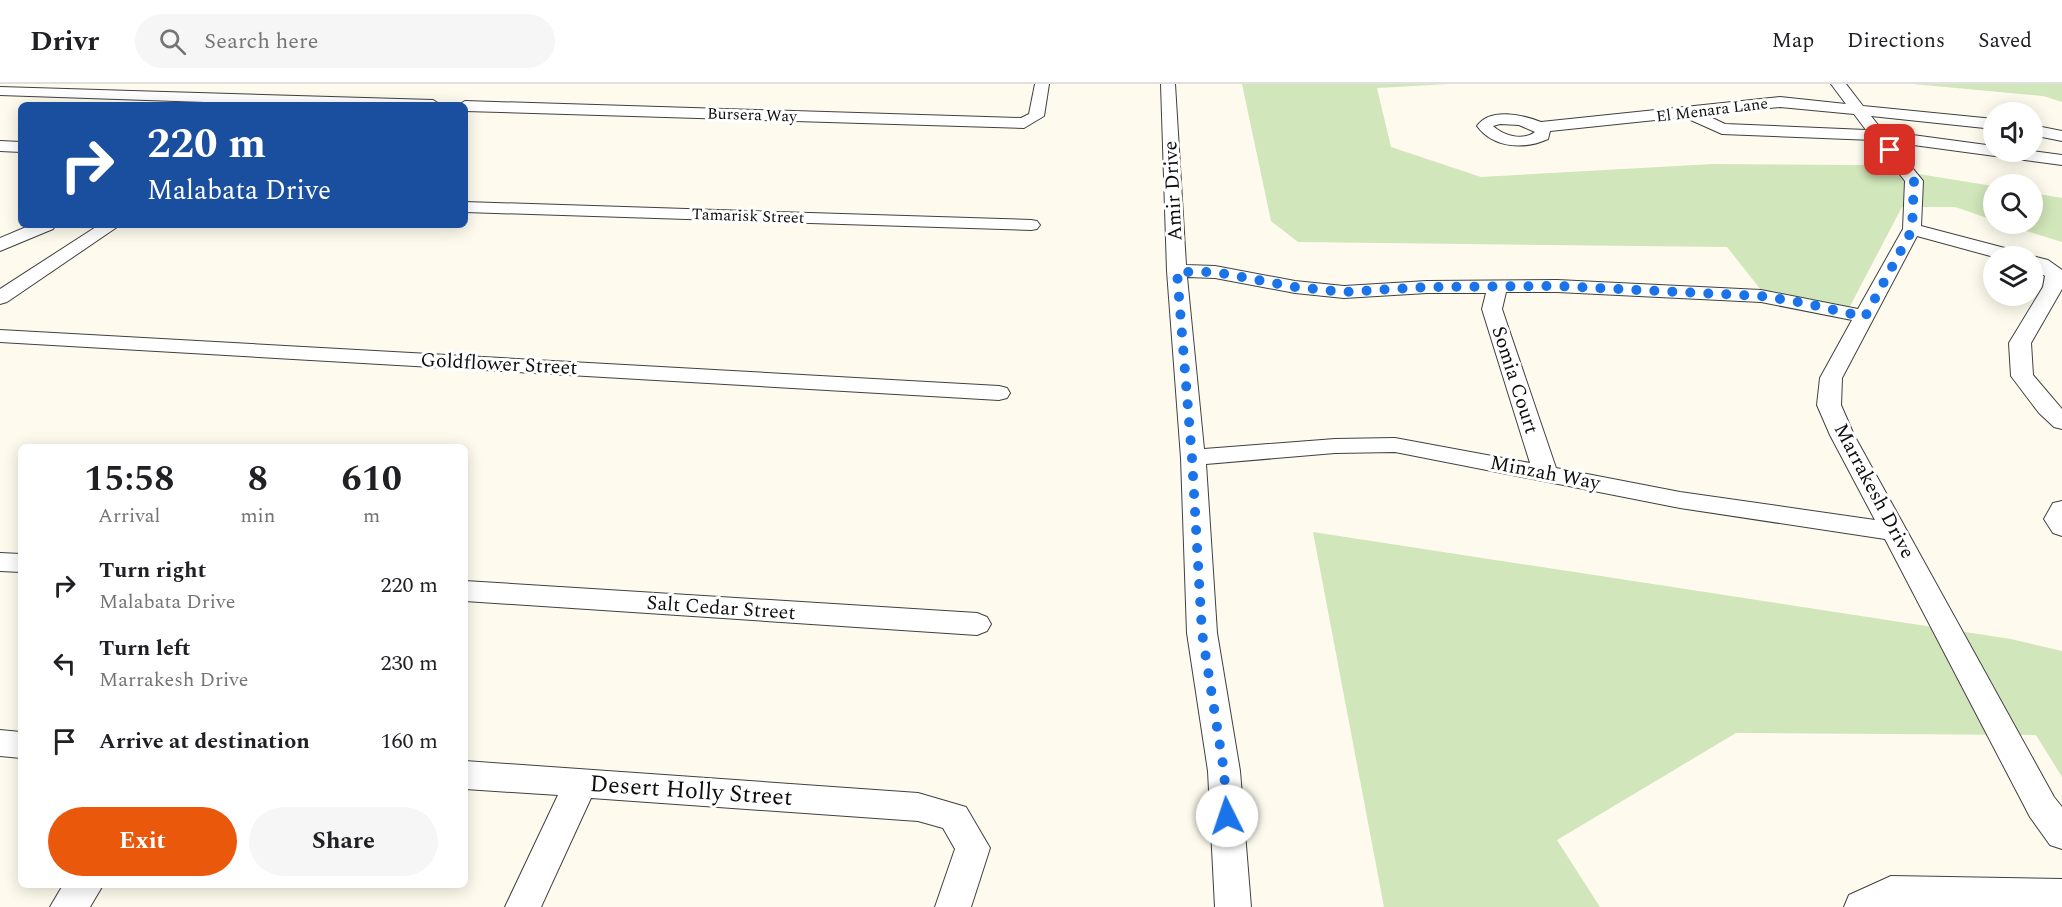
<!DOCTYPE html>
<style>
:root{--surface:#fff;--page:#f6f6f6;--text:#202124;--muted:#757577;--line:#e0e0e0;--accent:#ea580c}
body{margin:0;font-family:Spectral,serif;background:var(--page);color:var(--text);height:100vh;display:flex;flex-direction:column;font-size:22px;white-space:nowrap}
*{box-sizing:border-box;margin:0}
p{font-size:20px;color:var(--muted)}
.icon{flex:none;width:33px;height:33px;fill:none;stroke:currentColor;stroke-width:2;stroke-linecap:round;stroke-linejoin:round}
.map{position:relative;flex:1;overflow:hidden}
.side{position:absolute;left:18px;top:360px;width:450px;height:444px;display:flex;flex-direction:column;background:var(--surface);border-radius:9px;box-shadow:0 3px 15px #0003}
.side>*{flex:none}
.guide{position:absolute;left:18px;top:18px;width:450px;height:126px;border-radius:9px;box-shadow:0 3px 15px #0003;background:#1a4fa0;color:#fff;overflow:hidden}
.fabs{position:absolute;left:1983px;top:18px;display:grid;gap:12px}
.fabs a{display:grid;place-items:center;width:60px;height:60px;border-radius:50%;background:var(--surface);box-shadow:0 3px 15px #0003;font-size:30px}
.pin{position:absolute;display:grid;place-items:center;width:51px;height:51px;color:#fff;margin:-26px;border-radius:12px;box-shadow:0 3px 9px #0006}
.me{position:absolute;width:66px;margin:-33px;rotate:356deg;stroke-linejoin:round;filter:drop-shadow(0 0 4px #0008)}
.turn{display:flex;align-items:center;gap:21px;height:126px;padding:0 30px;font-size:27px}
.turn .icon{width:78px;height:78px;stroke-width:2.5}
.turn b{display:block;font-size:42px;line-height:51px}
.eta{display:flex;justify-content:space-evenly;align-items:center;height:102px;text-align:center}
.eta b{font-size:36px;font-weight:700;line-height:42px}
.button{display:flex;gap:12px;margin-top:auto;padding:12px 30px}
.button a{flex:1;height:69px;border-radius:36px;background:var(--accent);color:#fff;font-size:24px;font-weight:700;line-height:69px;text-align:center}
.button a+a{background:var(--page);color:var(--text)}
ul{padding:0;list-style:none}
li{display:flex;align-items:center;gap:18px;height:78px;padding:0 30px}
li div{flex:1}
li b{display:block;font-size:22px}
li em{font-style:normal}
header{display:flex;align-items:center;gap:36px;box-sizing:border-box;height:84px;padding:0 30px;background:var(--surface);border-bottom:2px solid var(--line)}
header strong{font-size:28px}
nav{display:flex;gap:33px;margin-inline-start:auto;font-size:21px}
.search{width:420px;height:54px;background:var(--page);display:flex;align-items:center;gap:15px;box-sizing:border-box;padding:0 21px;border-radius:33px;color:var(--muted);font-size:22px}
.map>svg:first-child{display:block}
.green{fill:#d1e6ba}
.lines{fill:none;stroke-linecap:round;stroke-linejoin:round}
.minor-casing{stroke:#404040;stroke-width:2}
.minor{fill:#fff;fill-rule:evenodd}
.route{stroke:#1a73e8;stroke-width:10;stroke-dasharray:0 18}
.labels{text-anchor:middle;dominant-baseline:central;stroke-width:6;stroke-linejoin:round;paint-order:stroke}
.far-street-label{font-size:16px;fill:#0d0d0d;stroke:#fff}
.street-label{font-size:20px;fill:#0d0d0d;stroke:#fff}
.near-street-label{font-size:24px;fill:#0d0d0d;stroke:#fff}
</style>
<header>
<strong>Drivr</strong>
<div class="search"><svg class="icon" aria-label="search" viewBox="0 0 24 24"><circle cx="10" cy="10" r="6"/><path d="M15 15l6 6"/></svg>Search here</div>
<nav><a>Map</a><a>Directions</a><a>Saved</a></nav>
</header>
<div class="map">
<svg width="2062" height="823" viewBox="0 0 2062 823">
<rect width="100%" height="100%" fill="#fefbee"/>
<path class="green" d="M1242 0H1449L1377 4 1391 63 1481 93 1713 80 1863 81 1993 102V136L1955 123H1902L1848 226 1761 206 1727 163 1298 158 1271 137Z
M1913 0H2062V18L2043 12Z
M2033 109 2062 114V158L2004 140H2032Z
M1313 448 2011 555 2062 567V693L2036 651 1736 649 1557 756 1600 823H1384Z"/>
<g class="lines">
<g class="minor-casing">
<path id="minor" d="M1035 0H1049L1044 32 1024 44 465 27V21H458L465 17 1021 34 1029 30Z
M1161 0H1175L1186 181 1215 182 1295 197 1344 202 1427 197 1557 196 1761 206 1858 225 1903 145 1905 97 1873 56 1722 50 1684 33 1550 47 1548 55C1524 66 1493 64 1477 42 1490 23 1523 31 1541 38L1780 13 1846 20 1831 0H1846L1863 22 1994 35V45L1871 32 1883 47 1994 62V68L2032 67 2062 71V81L1891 58 1923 97 1921 142 2020 168 2023 172 1994 173 1917 152 1842 294 1841 321 1854 351 2054 713 2062 723V765L2050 761 2030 733 1885 455 1680 424 1395 368 1335 369 1206 380 1217 549 1240 687 1251 823H1215L1208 687 1187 549 1181 374 1167 187ZM1780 23 1854 30 1866 46 1725 40 1704 30ZM1500 40 1519 41 1535 48C1523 57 1504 52 1493 42ZM1187 193 1215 194 1295 209 1344 214 1427 209H1486L1482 225 1530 379 1395 354 1335 355 1204 365ZM1506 208H1557L1761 218 1852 236 1820 294 1817 321 1830 351 1875 436 1680 408 1556 384 1502 225Z
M0 3 433 16 441 21H294L0 11Z
M2032 41 2062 47V57L2032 51Z
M0 57 21 58V68L0 67Z
M465 118 1031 136 1037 137 1040 141 1037 145 1031 146 465 128Z
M31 141H56L53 145 0 167V154Z
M99 141H120L7 218 0 220V205Z
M2031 172H2032L2048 176 2062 186V205L2031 259 2033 291 2062 325V345L2054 343 2039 329 2011 292 2009 259 2043 203 2045 192 2032 184Z
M0 246 999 302 1007 304 1010 309 1007 314 999 316 0 258Z
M2062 417V452L2053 449 2044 435 2053 419Z
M0 469 21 470V488L0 487Z
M465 497 977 529 987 533 991 540 987 547 977 551 465 517Z
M0 646 21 648V674L0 672Z
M465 677 918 709 966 723 990 764 971 823H935L955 765 943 744 918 737 591 714 541 823H505L558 711 465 705Z
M1891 792 2062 795V823H1844L1849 811Z
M63 801H103L90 823H50Z"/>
</g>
<use href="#minor" class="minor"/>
</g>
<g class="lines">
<path class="route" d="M1227 732 1224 687 1202 549 1192 374 1177 188H1215L1295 203 1344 208 1427 203 1557 202 1761 212 1804 219 1865 233 1912 146 1914 97 1890 66"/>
</g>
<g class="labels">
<g class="far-street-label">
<text transform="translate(1712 26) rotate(-7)">El Menara Lane</text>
<text transform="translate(752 31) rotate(2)">Bursera Way</text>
<text transform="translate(748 132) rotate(2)">Tamarisk Street</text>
</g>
<g class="street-label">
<text transform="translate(1173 107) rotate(-93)">Amir Drive</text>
<text transform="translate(499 280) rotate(3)">Goldflower Street</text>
<text transform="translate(1515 296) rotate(72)">Somia Court</text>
<text transform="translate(1545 389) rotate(11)">Minzah Way</text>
<text transform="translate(1874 407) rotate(62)">Marrakesh Drive</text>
<text transform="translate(721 524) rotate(4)">Salt Cedar Street</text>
</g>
<g class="near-street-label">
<text transform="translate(691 707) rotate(4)">Desert Holly Street</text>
</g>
</g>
</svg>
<div class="fabs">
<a><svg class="icon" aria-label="sound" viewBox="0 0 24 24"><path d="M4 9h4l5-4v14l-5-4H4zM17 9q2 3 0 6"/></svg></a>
<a><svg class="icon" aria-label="search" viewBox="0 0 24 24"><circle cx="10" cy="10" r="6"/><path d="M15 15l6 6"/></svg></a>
<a><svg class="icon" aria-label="layers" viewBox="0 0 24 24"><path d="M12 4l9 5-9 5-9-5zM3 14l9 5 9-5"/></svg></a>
</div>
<div class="pin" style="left:1890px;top:66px;background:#d93025"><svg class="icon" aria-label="arrive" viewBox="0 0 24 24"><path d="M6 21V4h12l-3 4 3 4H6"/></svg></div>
<svg class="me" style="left:1227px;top:732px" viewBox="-20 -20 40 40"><circle r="19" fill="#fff"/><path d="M0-13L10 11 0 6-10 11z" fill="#1a73e8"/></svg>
<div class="guide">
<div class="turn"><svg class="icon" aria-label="right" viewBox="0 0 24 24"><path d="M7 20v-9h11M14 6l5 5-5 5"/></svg><div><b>220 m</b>Malabata Drive</div></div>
</div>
<section class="side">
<div class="eta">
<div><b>15:58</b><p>Arrival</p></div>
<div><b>8</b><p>min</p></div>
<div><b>610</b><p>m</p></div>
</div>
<ul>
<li><svg class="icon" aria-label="right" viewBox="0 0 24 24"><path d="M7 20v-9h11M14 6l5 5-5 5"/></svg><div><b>Turn right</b><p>Malabata Drive</p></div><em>220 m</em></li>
<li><svg class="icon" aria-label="left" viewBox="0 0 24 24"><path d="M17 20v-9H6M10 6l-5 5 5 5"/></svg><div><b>Turn left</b><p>Marrakesh Drive</p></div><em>230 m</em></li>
<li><svg class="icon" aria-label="arrive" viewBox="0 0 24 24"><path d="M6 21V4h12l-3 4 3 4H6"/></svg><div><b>Arrive at destination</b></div><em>160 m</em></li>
</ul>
<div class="button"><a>Exit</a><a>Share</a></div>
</section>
</div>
